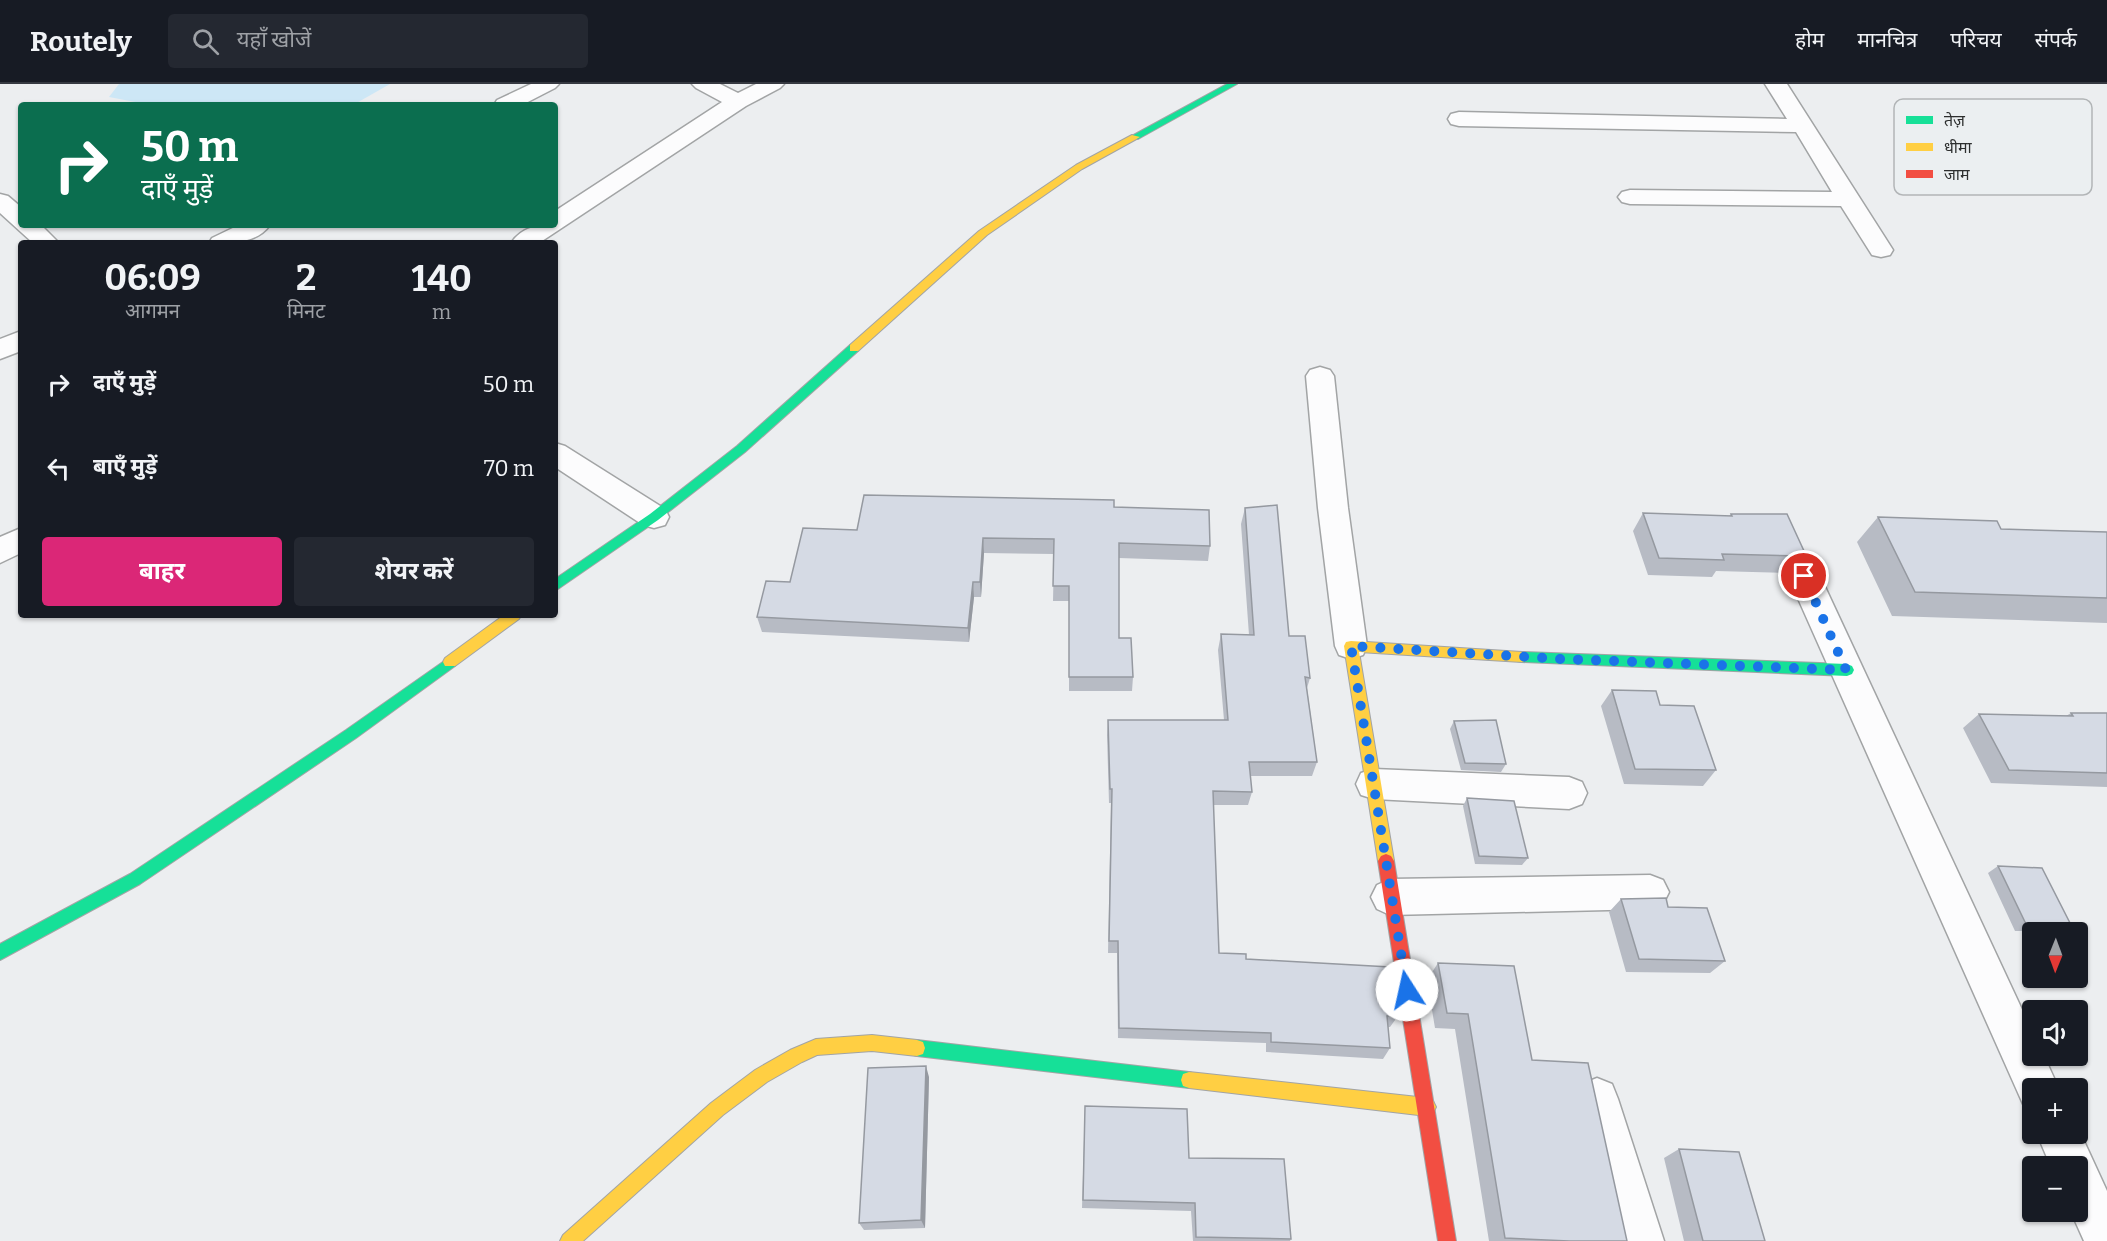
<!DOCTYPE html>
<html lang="hi">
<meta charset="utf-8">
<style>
:root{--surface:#171b24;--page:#242831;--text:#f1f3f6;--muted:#9ea1a6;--line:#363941;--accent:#db2777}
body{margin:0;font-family:Bitter,"Noto Sans Devanagari",serif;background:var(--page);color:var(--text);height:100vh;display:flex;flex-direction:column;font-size:22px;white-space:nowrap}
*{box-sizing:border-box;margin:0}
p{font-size:20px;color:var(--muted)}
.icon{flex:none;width:33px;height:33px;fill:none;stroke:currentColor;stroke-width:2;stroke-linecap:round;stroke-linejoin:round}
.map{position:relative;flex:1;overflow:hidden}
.panel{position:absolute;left:18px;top:156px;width:540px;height:378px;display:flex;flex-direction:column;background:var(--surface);border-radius:6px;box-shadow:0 2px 4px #0004}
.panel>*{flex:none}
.banner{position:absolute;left:18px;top:18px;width:540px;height:126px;border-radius:6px;box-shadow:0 2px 4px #0004;background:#0b6e4f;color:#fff;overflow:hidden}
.needle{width:39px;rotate:181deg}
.fabs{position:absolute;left:2022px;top:838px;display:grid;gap:12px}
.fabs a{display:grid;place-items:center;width:66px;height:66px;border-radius:6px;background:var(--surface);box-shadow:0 2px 4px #0004;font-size:30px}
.pin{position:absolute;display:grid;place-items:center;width:51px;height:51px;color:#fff;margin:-26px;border:3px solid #fff;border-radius:50%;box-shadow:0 2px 6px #0007}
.me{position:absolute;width:66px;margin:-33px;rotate:350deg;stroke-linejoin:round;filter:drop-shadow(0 0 4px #0008)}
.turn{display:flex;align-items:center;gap:21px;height:126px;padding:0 24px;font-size:27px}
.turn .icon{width:78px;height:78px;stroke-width:2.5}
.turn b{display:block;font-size:42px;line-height:51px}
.eta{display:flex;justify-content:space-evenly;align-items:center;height:102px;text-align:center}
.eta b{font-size:36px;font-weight:700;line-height:42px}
.cta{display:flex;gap:12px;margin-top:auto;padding:12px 24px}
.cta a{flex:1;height:69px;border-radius:6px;background:var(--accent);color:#fff;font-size:24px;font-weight:700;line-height:69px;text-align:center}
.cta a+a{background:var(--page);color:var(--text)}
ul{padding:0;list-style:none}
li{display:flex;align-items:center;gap:18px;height:84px;padding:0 24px}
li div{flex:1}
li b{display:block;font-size:22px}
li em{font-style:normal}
header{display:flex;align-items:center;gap:36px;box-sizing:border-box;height:84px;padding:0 30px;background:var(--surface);border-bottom:2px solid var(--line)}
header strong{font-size:28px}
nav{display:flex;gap:33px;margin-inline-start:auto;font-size:21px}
.search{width:420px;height:54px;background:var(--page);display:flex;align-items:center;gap:15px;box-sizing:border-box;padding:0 21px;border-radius:6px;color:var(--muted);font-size:22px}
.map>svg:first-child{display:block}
.green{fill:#cde7f6}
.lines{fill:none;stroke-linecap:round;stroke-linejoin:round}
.street-casing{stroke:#a2a4a5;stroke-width:3}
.fast-casing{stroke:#a2a4a5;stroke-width:2}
.slow-casing{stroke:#a2a4a5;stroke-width:2}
.jam-casing{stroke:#a2a4a5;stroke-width:2}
.street{fill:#fcfcfd;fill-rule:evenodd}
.fast{fill:#16e098;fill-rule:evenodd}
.slow{fill:#ffcf43;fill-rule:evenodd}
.jam{fill:#f24e42;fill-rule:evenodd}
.wall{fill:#b7bbc4}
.shaded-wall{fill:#9599a0}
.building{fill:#d5dae4;stroke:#9599a0;stroke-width:1.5}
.route{stroke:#1a73e8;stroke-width:10;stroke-dasharray:0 18}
.key{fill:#ebeff1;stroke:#b2b5b7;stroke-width:1.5}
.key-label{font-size:16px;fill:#2d2f2f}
</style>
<header>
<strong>Routely</strong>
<div class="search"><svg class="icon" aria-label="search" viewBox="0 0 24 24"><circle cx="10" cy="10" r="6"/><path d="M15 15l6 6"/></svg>यहाँ खोजें</div>
<nav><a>होम</a><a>मानचित्र</a><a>परिचय</a><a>संपर्क</a></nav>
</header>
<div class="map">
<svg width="2107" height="1157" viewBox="0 0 2107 1157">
<rect width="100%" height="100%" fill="#eceef0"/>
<path class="green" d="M119 0H390L353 21H151L109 13Z"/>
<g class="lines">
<g class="street-casing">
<path id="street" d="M531 0H559L555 4 522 21H494L497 16Z
M692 0H720L738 9 756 0H784L780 4 746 22 539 159H511C522 143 537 141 555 141V127L722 18 696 4Z
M1765 0H1787L1893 166 1890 171 1881 173 1872 171 1841 122 1630 120 1622 118 1618 113 1622 108 1630 106 1832 108 1796 48 1459 42 1451 40 1448 35 1451 30 1459 28 1787 35Z
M0 110 8 112 21 123V141H41L59 159H33L0 129Z
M239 141H270C257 160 229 159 209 159L212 154Z
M21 247V267L0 275V255Z
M1320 283 1330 286 1334 292 1348 424 1367 562 1363 571 1351 575 1339 571 1335 562 1318 424 1306 292 1310 286Z
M555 359 565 362 665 425 669 433 665 441 654 444 643 441 555 383Z
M21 444V469L0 479V453Z
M1804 480 1815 484 1820 492 2032 947V972H2044L2059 1005H2032V1024L2023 1020 1788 492 1793 484Z
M1374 685 1569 693 1582 698 1587 709 1582 720 1569 725 1374 715 1361 711 1356 700 1361 689Z
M1650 791 1663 796 1669 808 1663 820 1650 825 1390 831 1377 825 1371 813 1377 801 1390 795Z
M1597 994 1612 1000 1618 1015 1664 1157H1620L1576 1015 1582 1000Z
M2078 1044 2107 1107V1157H2084L2071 1128H2078V1083H2051L2037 1050H2078Z"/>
</g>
<g class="fast-casing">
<path id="fast" d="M1227 0H1237L1138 55 1130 53Z
M854 260 859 264 858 267 745 368 658 436 555 507V495L650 430 737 362 850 261Z
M1522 568 1847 580 1852 582 1854 586 1852 590 1847 592 1522 578 1517 577 1515 573 1517 569Z
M450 573 455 574 457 578 455 582 356 654 140 800 0 876V860L130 790 346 646Z
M917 956 1189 988 1195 990 1197 996 1195 1002 1189 1004 917 972 911 970 909 964 911 958Z"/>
</g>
<g class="slow-casing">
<path id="slow" d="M1132 51 1140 53 1082 85 987 151 858 267H850V261L979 147 1076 81Z
M504 531H521L519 535 455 582H445L443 578 445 574Z
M1351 557 1522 568 1527 569 1529 573 1527 577 1522 578 1359 568 1394 777 1391 782 1386 784 1381 782 1378 777 1344 562 1346 558Z
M872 951 917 956 923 958 925 964 923 970 917 972 872 967 817 971 802 978 767 998 723 1031 583 1157H560L563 1151 711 1019 755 986 790 966 816 955Z
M1189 988 1427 1014 1433 1017 1436 1023 1433 1029 1427 1032 1189 1004 1183 1002 1181 996 1183 990Z"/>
</g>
<g class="jam-casing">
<path id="jam" d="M1386 770 1391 772 1394 777 1456 1157H1438L1378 777 1381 772Z"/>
</g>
<use href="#street" class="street"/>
<use href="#fast" class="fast"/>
<use href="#slow" class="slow"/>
<use href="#jam" class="jam"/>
</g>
<path class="wall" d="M1114 423 1210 462 1208 477 1119 474V554L1133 593 1132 607H1069V517H1053L1054 470 984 469 981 513H974L969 558 762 548 757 533 790 498 857 446Z
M1245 424 1289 552 1310 594 1307 604 1317 678 1312 692H1250L1252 708 1248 721H1213L1219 869 1246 875 1398 932 1390 943H1388L1390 964 1383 975 1266 968V959L1118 954 1117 869H1108L1111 719H1109L1107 651 1108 636H1224L1218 566 1221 550 1249 551 1241 440Z
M1643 429 1729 432 1731 430 1801 472 1787 489 1716 487 1712 493 1648 491 1633 447Z
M1878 433 2001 445 2107 448V539L1892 532 1857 458Z
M1612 606 1660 621 1716 686 1703 702 1624 700 1601 622Z
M2071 629H2107V703L1991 699 1963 644 1979 630 2066 632Z
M1454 637 1506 680 1501 688 1461 686 1450 645Z
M1467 714 1528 774 1522 781 1475 780 1463 722Z
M1998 782 2071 841 2059 847H2015L1988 789Z
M1621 815 1668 823 1725 877 1710 889 1626 888 1609 828Z
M1438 879 1532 976 1627 1157H1489L1455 945 1435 944 1427 896Z
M929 993 925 1144 864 1146 859 1139Z
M1085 1022 1189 1074 1291 1155 1290 1157H1193L1191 1127 1082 1124Z
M1679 1065 1765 1157H1684L1664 1074Z"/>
<path class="shaded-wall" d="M983 454 984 469 981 513 980 498Z
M973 498 974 513 969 558 968 544Z
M926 982 929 993 925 1144 921 1136Z"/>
<path class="building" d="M864 411 1114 416V423L1209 426 1210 462 1119 459V554H1131L1133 593H1069V502H1053L1054 455 983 454 980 498H973L968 544 757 533 766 497 790 498 803 444 857 446Z
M1277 421 1289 552H1305L1310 594 1305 593 1317 678H1249L1252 708 1213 707 1219 869 1246 870V875L1390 883 1398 932H1387L1390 964 1271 958V949L1119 944 1118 857H1109L1112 705H1110L1108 636H1228L1221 550 1254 551 1245 424Z
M1643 429 1732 432 1731 430H1787L1804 467 1801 472 1722 470 1724 476 1659 474Z
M1878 433 1997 437 2001 445 2107 448V514L1915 508Z
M1612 606 1656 607 1660 621 1694 622 1716 686 1635 685Z
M2071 629H2107V689L2009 686 1979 630 2073 632Z
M1496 636 1506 680 1465 679 1454 637Z
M1467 714 1514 717 1528 774 1479 772Z
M1998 782 2042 784 2071 841 2026 840Z
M1666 814 1668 823 1707 824 1725 877 1639 875 1621 815Z
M1438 879 1514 882 1532 976 1588 979 1627 1157H1569L1505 1154 1468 930 1447 929Z
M926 982 921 1136 859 1139 868 984Z
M1085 1022 1187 1025 1189 1074 1284 1075 1291 1155 1196 1153 1195 1119 1083 1116Z
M1679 1065 1739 1068 1765 1157H1703Z"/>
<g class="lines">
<path class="route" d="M1407 906 1351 562 1561 575 1846 586 1804 492"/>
</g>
<rect x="1894" y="15" width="198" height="96" rx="9" class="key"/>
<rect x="1906" y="32" width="27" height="8" fill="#16e098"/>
<rect x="1906" y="59" width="27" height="8" fill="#ffcf43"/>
<rect x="1906" y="86" width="27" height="8" fill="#f24e42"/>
<g class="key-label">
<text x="1944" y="42">तेज़</text>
<text x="1944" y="69">धीमा</text>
<text x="1944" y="96">जाम</text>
</g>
</svg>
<div class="fabs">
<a><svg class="needle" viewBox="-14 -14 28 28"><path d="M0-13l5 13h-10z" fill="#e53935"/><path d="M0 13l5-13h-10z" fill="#9ea1a6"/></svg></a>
<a><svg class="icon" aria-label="sound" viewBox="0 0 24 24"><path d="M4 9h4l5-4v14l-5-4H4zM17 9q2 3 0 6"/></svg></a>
<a>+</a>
<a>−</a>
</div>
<div class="pin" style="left:1804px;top:492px;background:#d93025"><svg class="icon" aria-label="arrive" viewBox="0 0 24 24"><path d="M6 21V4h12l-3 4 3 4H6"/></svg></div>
<svg class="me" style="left:1407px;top:906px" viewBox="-20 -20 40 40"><circle r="19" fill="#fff"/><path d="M0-13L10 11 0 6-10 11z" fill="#1a73e8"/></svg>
<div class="banner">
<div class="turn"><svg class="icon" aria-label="right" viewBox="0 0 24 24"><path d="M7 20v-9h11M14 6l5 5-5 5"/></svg><div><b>50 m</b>दाएँ मुड़ें</div></div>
</div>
<section class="panel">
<div class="eta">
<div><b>06:09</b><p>आगमन</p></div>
<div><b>2</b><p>मिनट</p></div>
<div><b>140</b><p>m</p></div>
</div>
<ul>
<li><svg class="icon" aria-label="right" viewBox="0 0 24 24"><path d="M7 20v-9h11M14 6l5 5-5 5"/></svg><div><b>दाएँ मुड़ें</b></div><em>50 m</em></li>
<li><svg class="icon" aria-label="left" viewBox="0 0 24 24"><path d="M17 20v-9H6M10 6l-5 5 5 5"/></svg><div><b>बाएँ मुड़ें</b></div><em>70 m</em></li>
</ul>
<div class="cta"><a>बाहर</a><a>शेयर करें</a></div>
</section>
</div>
